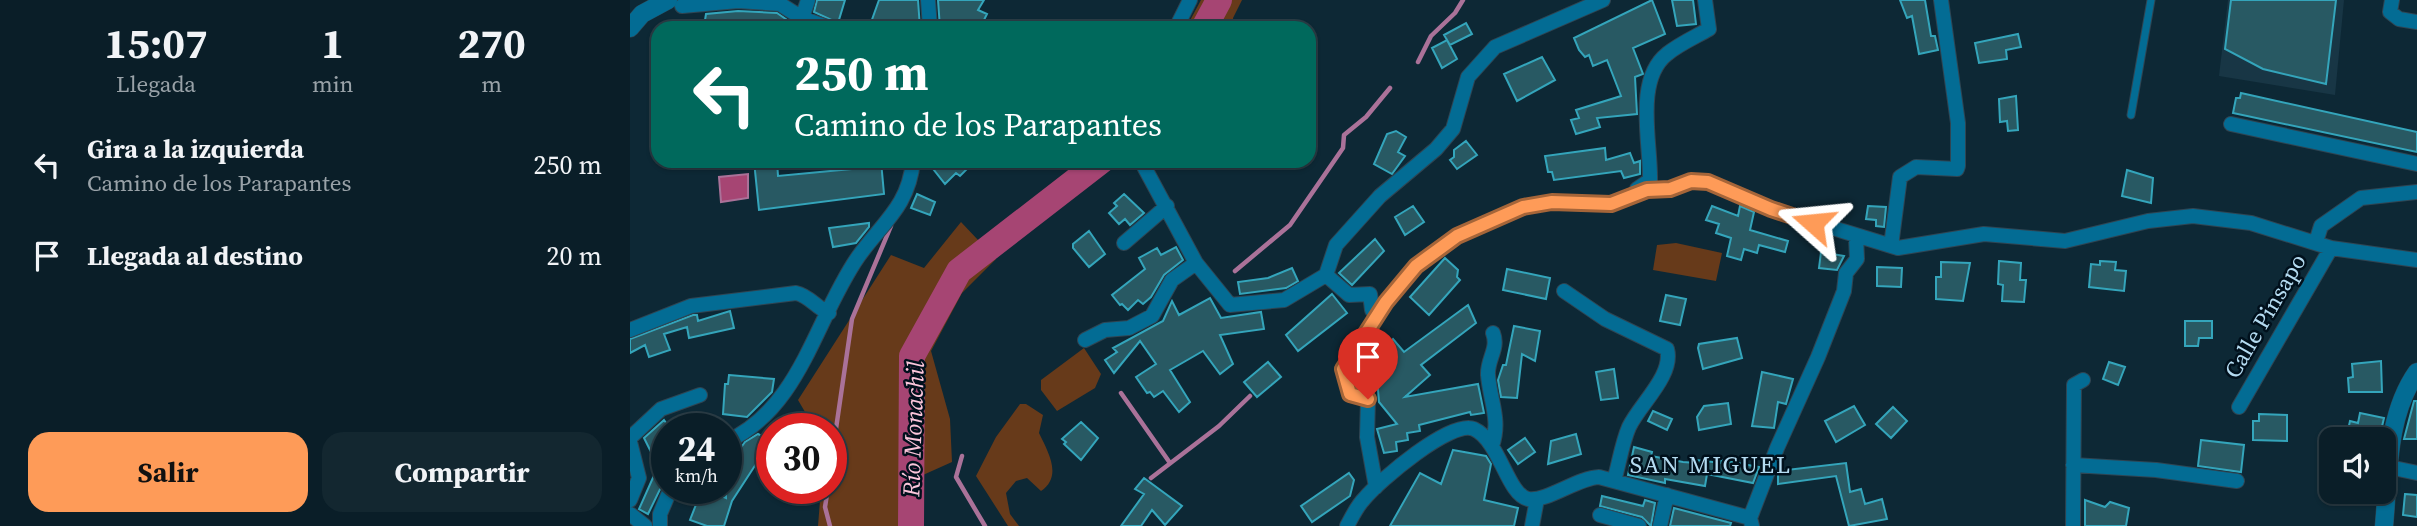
<!DOCTYPE html>
<html lang="es">
<meta charset="utf-8">
<style>
:root{--surface:#0a1e28;--page:#132730;--text:#f1f3f6;--muted:#99a2a8;--line:#2a3c45;--accent:#fe9b58}
body{margin:0;font-family:"Source Serif 4",serif;background:var(--page);color:var(--text);height:100vh;display:flex;flex-direction:column;font-size:26px;white-space:nowrap}
*{box-sizing:border-box;margin:0}
p{font-size:23px;color:var(--muted)}
.icon{flex:none;width:38px;height:38px;fill:none;stroke:currentColor;stroke-width:2;stroke-linecap:round;stroke-linejoin:round}
.map{position:relative;flex:1;overflow:hidden}
.panel{display:flex;flex-direction:column;background:var(--surface);width:630px}
.panel>*{flex:none}
.hud{position:absolute;left:21px;top:21px;width:665px;height:147px;border-radius:21px;box-shadow:0 2px 5px #0004,0 0 0 2px var(--line);background:#00695c;color:#fff;overflow:hidden}
.tools{position:absolute;left:1689px;top:427px;display:grid;gap:14px}
.tools a{display:grid;place-items:center;width:77px;height:77px;border-radius:14px;background:var(--surface);box-shadow:0 2px 5px #0004,0 0 0 2px var(--line);font-size:35px}
.speed{position:absolute;left:21px;top:413px;display:flex;gap:14px;font-size:35px;font-weight:700;text-align:center}
.speed>*{display:grid;place-content:center;width:91px;height:91px;border-radius:50%;background:var(--surface);box-shadow:0 2px 5px #0004,0 0 0 2px var(--line);line-height:1}
.speed small{font-size:18px;font-weight:400}
.speed .limit{border:10px solid #d22;background:#fff;color:#111}
.pin{position:absolute;display:grid;place-items:center;width:60px;height:60px;color:#fff;margin:-72px -30px;border-radius:50% 50% 50% 0;rotate:-45deg;box-shadow:0 0 7px #0007}
.pin .icon{rotate:45deg}
.me{position:absolute;width:77px;margin:-38px;rotate:288deg;stroke-linejoin:round;filter:drop-shadow(0 0 5px #0008)}
.turn{display:flex;align-items:center;gap:24px;height:147px;padding:0 28px;font-size:32px}
.turn .icon{width:91px;height:91px;stroke-width:2.5}
.turn b{display:block;font-size:49px;line-height:60px}
.eta{display:flex;justify-content:space-evenly;align-items:center;height:119px;text-align:center}
.eta b{font-size:42px;font-weight:700;line-height:49px}
.primary-button{display:flex;gap:14px;margin-top:auto;padding:14px 28px}
.primary-button a{flex:1;height:80px;border-radius:21px;background:var(--accent);color:#111;font-size:28px;font-weight:700;line-height:80px;text-align:center}
.primary-button a+a{background:var(--page);color:var(--text)}
ul{padding:0;list-style:none}
li{display:flex;align-items:center;gap:21px;height:91px;padding:0 28px}
li div{flex:1}
li b{display:block;font-size:26px}
li em{font-style:normal}
main{display:flex;flex:1;min-height:0}
.map>svg:first-child{display:block}
.built{fill:#183645}
.green{fill:#673a1a}
.water{fill:#a64573;stroke:#aa7299;stroke-width:2}
.lines{fill:none;stroke-linecap:round;stroke-linejoin:round}
.stream{stroke:#aa7299;stroke-width:4.5}
.river{stroke:#a64573;stroke-width:26}
.building{fill:#285963;stroke:#34a5bb;stroke-width:2}
.lane-casing{stroke:#2f4553;stroke-width:9}
.street-casing{stroke:#2f4553;stroke-width:16}
.secondary-casing{stroke:#2f4553;stroke-width:19}
.lane{stroke:#036c94;stroke-width:7}
.street{stroke:#036c94;stroke-width:14}
.secondary{stroke:#036c94;stroke-width:18}
.route-casing{stroke:#a56539;stroke-width:18}
.route{stroke:#fe9b58;stroke-width:12}
.labels{text-anchor:middle;dominant-baseline:central;stroke-width:5;stroke-linejoin:round;paint-order:stroke}
.street-label{font-size:23px;fill:#b4dbf1;stroke:#00101c}
.water-label{font-size:24px;font-style:italic;fill:#fcc6db;stroke:#00101c}
.neighbourhood-label{font-size:24px;letter-spacing:2px;fill:#b4dbf1;stroke:#00101c}
</style>
<main>
<section class="panel">
<div class="eta">
<div><b>15:07</b><p>Llegada</p></div>
<div><b>1</b><p>min</p></div>
<div><b>270</b><p>m</p></div>
</div>
<ul>
<li><svg class="icon" aria-label="left" viewBox="0 0 24 24"><path d="M17 20v-9H6M10 6l-5 5 5 5"/></svg><div><b>Gira a la izquierda</b><p>Camino de los Parapantes</p></div><em>250 m</em></li>
<li><svg class="icon" aria-label="arrive" viewBox="0 0 24 24"><path d="M6 21V4h12l-3 4 3 4H6"/></svg><div><b>Llegada al destino</b></div><em>20 m</em></li>
</ul>
<div class="primary-button"><a>Salir</a><a>Compartir</a></div>
</section>
<div class="map">
<svg width="1787" height="526" viewBox="0 0 1787 526">
<rect width="100%" height="100%" fill="#0d2835"/>
<path class="built" d="M1598 0H1714L1705 95 1589 76Z"/>
<path class="green" d="M571 0H612L603 18 604 28H556Z
M331 222 366 259 332 293 301 351 320 419 322 462 293 475V526H188L191 488H201V429H185L168 400 261 255 294 268Z
M1046 243 1092 253 1086 281 1023 270 1027 245Z
M454 348 471 374 465 388 427 411 411 390V380Z
M390 404H396L413 415 409 433C418 452 433 476 411 491L397 478 386 481 376 493 380 514 389 526H378L346 476 366 437Z"/>
<path class="water" d="M118 174V198L91 202 89 177Z"/>
<g class="lines">
<path class="stream" d="M788 62 801 36 825 13 833 0
M605 271 660 225 713 148 714 135 736 117 760 88
M491 393 540 463
M332 456 326 477 355 526
M201 463 222 319 261 226
M521 478 589 426 620 396
M198 488 195 507 200 526"/>
<path class="river" d="M574 28 589 0
M281 526 282 356 329 271 471 161"/>
</g>
<path class="building" d="M187 0H215L208 23 184 12Z
M249 0H288L290 28H239Z
M308 0H354L348 10 357 14 350 28H310Z
M1022 0 1035 34 1003 48 1013 74 1005 77 1007 114 967 118 970 127 946 134 941 120 949 118 946 110 991 96 977 60 963 66 959 55 955 57 949 50 944 38Z
M1042 0H1063L1066 24 1047 26Z
M1270 0H1295L1301 36H1305L1308 50 1289 54 1282 16 1277 18Z
M1601 0H1706L1696 84 1633 69 1595 49Z
M108 11 147 13 160 22 158 28 74 26 76 14Z
M836 23 842 34 820 45 814 35Z
M1388 34 1391 47 1376 50 1377 59 1349 63 1345 43Z
M817 40 827 59 812 68 802 48Z
M912 57 925 80 887 101 874 74Z
M1611 93 1787 132V152L1603 113 1606 98H1610Z
M1386 96 1388 130 1378 131 1377 121 1370 122 1369 99Z
M766 131 776 137 768 152 775 156 762 174 744 164 757 134Z
M836 141 847 155 827 169 820 160 824 157V150Z
M975 148 976 160 1000 153 1004 163 1010 161V174L994 178 991 171 924 180 922 172H918L915 156Z
M124 161H147L148 176 221 169 220 161H251L254 194 129 210Z
M313 161H338L336 163 339 167 330 176 326 173 315 184 304 170Z
M1497 170 1523 178 1521 203 1492 196Z
M287 194 305 202 300 215 281 208Z
M494 194 514 213 500 225 495 219 489 224 479 213 487 206 484 203Z
M783 206 794 222 775 235 765 217Z
M1082 206 1108 216 1110 206 1124 212 1120 230 1158 241 1155 252 1129 245 1127 253 1114 249 1111 260 1097 256 1101 238 1086 233 1089 224 1076 220Z
M1238 206 1256 207 1254 227 1246 226V220L1236 219Z
M239 223V227L226 243 203 247 199 228Z
M459 231 475 254 459 267 443 248V244Z
M745 239 754 251 722 285 709 273Z
M546 247 553 260 534 275 521 297 513 304 508 300 498 310 492 304 490 305 482 295 515 269 509 258 527 248 531 255Z
M1191 252 1214 256 1207 270 1189 268Z
M815 258 828 270 827 277 830 280 799 315 780 297Z
M1369 261 1391 263 1390 280H1396L1394 302 1372 301 1373 285 1368 284Z
M1470 261 1486 262 1485 270 1496 271 1494 291 1459 287 1461 264 1470 265Z
M1311 262 1340 263 1333 301 1306 299V277H1311Z
M1247 267 1272 268 1271 287 1247 286Z
M662 268 668 281 656 288 610 294 608 282 638 278Z
M877 269 920 278 916 299 873 290Z
M702 294 717 313 668 351 656 335Z
M1036 295 1056 299 1050 325 1030 321Z
M580 298 591 318 631 312 634 329 590 335 603 364 590 374 573 351 540 370 560 402 549 412 533 391 524 397 520 392 517 393 506 377 526 364 510 341 484 373 475 360 487 352 483 348 533 321 542 301 549 315Z
M838 305 846 323 791 365 800 375 775 397 848 384 854 413 841 415 840 412 789 425 790 431 777 433 778 440 766 442 767 451 754 453 747 429 767 424 749 402 747 378 735 388 726 380 763 339 774 352Z
M100 311 104 328 59 338 57 327 34 334 40 350 19 357 15 345 0 353V339L63 315H67L68 321Z
M1555 321H1582V338H1569L1568 346H1555Z
M884 326 910 331 905 361 892 354 887 398 871 397 868 380 873 365H876Z
M1107 338 1112 358 1073 369 1068 348 1069 344Z
M1751 361 1752 392H1719L1718 378 1723 377 1722 364Z
M638 362 651 377 627 397 614 382Z
M1479 362 1495 367 1488 385 1473 379Z
M984 369 988 398 971 400 966 372Z
M1132 372 1163 379 1156 404 1148 402 1144 428 1122 426Z
M99 375 144 379 142 392 117 417 93 414 95 384H98Z
M1784 401H1787V439H1774Z
M1098 403 1101 424 1069 430 1067 417 1074 406Z
M1224 406 1235 425 1206 442 1195 421Z
M1263 407 1277 421 1261 438 1246 424Z
M1023 411 1042 419 1037 430 1018 421Z
M1730 413 1754 418 1749 439H1716L1720 421 1728 423Z
M1629 414 1657 415V441L1623 440V421H1629Z
M34 420 37 424V475L18 514 9 509 30 462H26L14 438Z
M451 422 468 438 451 460 434 444 436 442 432 439Z
M128 434 141 441 102 501 94 526H77L60 520 67 502 72 504 79 491 96 498V468L115 442Z
M946 434 951 454 918 464 921 441Z
M895 438 905 452 888 464 878 450Z
M1571 440 1614 445 1611 472 1568 466Z
M1004 447 1022 452 1021 456 1053 462 1066 463 1067 460 1090 463 1091 460 1129 467 1123 483 1077 474 1075 486 1035 479V483L998 475Z
M823 450 856 456 861 464 854 500 888 508 884 526H760L790 473 811 484Z
M1216 463 1220 492 1231 489 1235 504 1252 499 1257 519 1219 526 1206 476 1148 484V471Z
M719 473 724 480 720 496 682 522 671 506Z
M514 478 552 506 535 525 522 510 511 526H491L514 494 505 489Z
M1775 494 1787 495V517L1773 515Z
M972 496 1013 506 1015 500 1025 503 1021 526 1012 517 970 506Z
M1455 500 1475 507 1480 502 1499 508 1496 526H1455Z
M1044 508 1101 523 1100 526H1040Z"/>
<g class="lines">
<g class="lane-casing">
<path id="lane" d="M1501 115 1521 0"/>
</g>
<g class="street-casing">
<path id="street" d="M298 0 300 28
M1762 0 1760 12 1769 19 1787 22
M52 6 108 1 150 4 172 18 200 28
M172 18 178 0
M546 28 560 0
M1601 124 1787 164
M511 161 566 263 600 305 654 300 696 275
M1007 189 1020 180C1021 144 1004 80 1037 54 1049 44 1065 37 1079 29L1075 0
M1686 242 1691 226 1731 198 1787 192
M494 243 537 206
M1261 246 1270 177 1286 167 1327 169 1328 166V123L1311 0
M696 275 706 245 750 196 806 149 823 129 838 77 865 47 973 0
M696 275 719 295 740 294 742 310 748 315
M934 291 975 319 1037 349C1044 375 1010 404 999 427 992 443 989 464 984 481
M0 330 61 306 166 293C180 296 186 308 199 313
M455 340 475 330 499 328 522 316 542 280 566 263
M1609 407 1701 248
M0 438 31 409 70 395
M0 442 9 478 0 500
M96 442C171 408 185 319 228 257 252 223 279 206 283 161
M862 446C871 420 860 401 858 375 857 359 869 349 863 333
M1443 465 1526 470 1607 481
M1759 467 1787 473
M746 487 737 437 738 399 720 394 713 369 756 302 786 266 827 236 893 207 922 202 981 204 1017 189H1040L1061 181 1078 182 1141 209 1268 248 1354 234 1435 241 1518 221 1563 216 1621 223 1701 248 1787 260
M0 514 15 526
M970 515 1009 526
M1120 518 1147 448 1188 357 1214 291 1216 273 1227 259 1226 237
M30 526V514L41 488
M717 526C722 517 727 506 734 499 749 481 821 419 844 429 870 441 877 494 898 499 917 502 947 478 969 477L1120 518 1122 526
M902 526 907 499
M1030 526 1037 495
M1443 526 1444 385 1453 380"/>
</g>
<g class="secondary-casing">
<path id="secondary" d="M0 28 12 14 38 0
M1754 526C1759 474 1756 416 1787 372"/>
</g>
<use href="#lane" class="lane"/>
<use href="#street" class="street"/>
<use href="#secondary" class="secondary"/>
</g>
<g class="lines">
<g class="route-casing">
<path id="route" d="M738 399 720 394 713 369 756 302 786 266 827 236 893 207 922 202 981 204 1017 190 1040 189 1061 181 1078 182 1141 209 1183 223"/>
</g>
<use href="#route" class="route"/>
</g>
<g class="labels">
<g class="street-label">
<text transform="translate(1635 316) rotate(-60)">Calle Pinsapo</text>
</g>
<g class="water-label">
<text transform="translate(283 429) rotate(-88)">Río Monachil</text>
</g>
<g class="neighbourhood-label">
<text x="1081" y="464">SAN MIGUEL</text>
</g>
</g>
</svg>
<div class="tools">
<a><svg class="icon" aria-label="sound" viewBox="0 0 24 24"><path d="M4 9h4l5-4v14l-5-4H4zM17 9q2 3 0 6"/></svg></a>
</div>
<div class="speed"><div>24<small>km/h</small></div><div class="limit">30</div></div>
<div class="pin" style="left:738px;top:399px;background:#d93025"><svg class="icon" aria-label="arrive" viewBox="0 0 24 24"><path d="M6 21V4h12l-3 4 3 4H6"/></svg></div>
<svg class="me" style="left:1183px;top:223px" viewBox="-20 -20 40 40"><path d="M0-17L14 15 0 8-14 15z" fill="#fe9b58" stroke="#fff" stroke-width="4"/></svg>
<div class="hud">
<div class="turn"><svg class="icon" aria-label="left" viewBox="0 0 24 24"><path d="M17 20v-9H6M10 6l-5 5 5 5"/></svg><div><b>250 m</b>Camino de los Parapantes</div></div>
</div>
</div>
</main>
